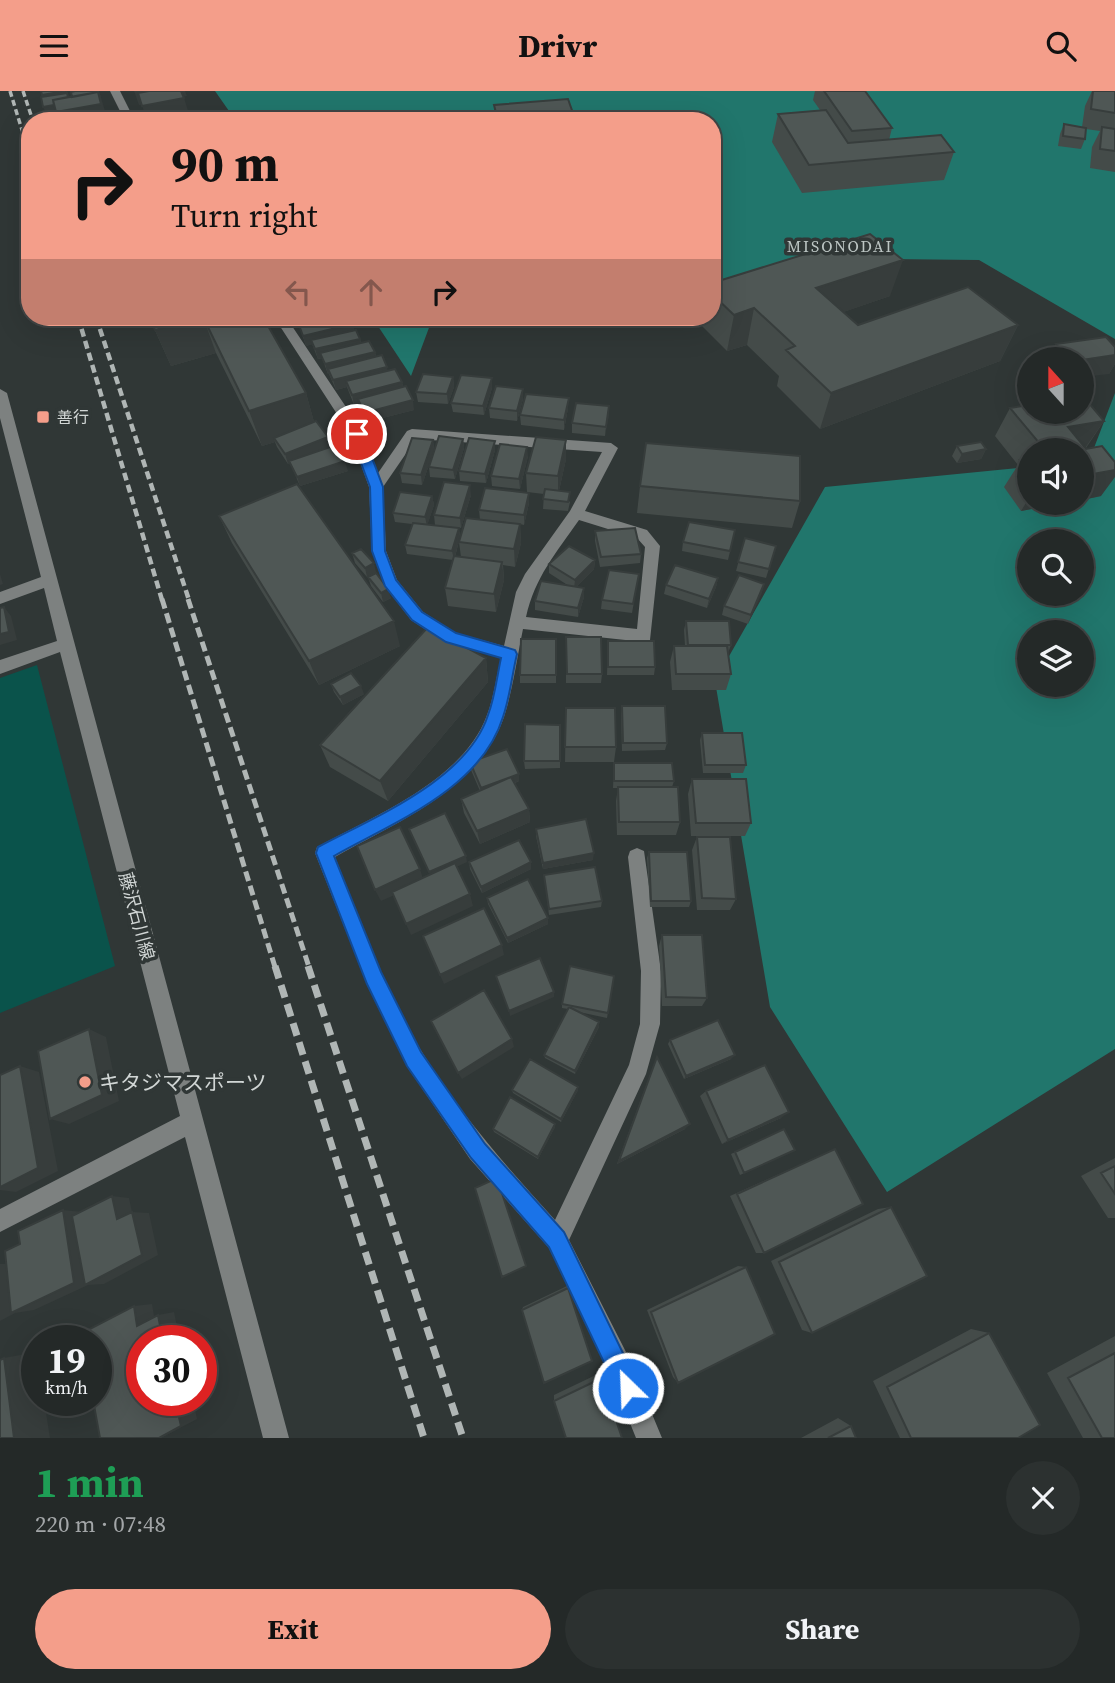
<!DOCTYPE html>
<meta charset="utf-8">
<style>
:root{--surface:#242928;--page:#2c3130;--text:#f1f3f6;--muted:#a3a6a8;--line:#414545;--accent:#f49e8a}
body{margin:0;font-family:"Source Serif 4","Noto Sans JP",serif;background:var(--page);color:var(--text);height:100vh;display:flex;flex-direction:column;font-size:26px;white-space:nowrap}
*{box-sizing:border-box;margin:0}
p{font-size:23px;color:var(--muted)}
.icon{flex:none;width:38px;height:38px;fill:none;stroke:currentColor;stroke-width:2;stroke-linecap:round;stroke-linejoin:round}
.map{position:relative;height:1347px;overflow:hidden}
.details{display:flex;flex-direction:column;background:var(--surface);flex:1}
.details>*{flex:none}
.hud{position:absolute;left:21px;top:21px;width:700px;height:214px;border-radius:28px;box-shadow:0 7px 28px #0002,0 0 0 2px var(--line);background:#f49e8a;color:#111;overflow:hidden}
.needle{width:46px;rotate:339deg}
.controls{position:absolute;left:1017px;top:256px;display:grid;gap:14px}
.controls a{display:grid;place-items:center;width:77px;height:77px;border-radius:50%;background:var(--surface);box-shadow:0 7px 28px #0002,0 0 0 2px var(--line);font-size:35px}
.speed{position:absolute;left:21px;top:1234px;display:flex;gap:14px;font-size:35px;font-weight:700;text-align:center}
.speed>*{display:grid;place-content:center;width:91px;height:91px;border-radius:50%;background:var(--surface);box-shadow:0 7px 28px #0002,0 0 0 2px var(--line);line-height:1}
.speed small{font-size:18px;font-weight:400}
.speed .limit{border:10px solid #d22;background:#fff;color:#111}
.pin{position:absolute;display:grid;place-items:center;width:60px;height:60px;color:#fff;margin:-30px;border:4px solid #fff;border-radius:50%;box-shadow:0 2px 7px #0007}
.me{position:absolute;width:77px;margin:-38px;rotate:336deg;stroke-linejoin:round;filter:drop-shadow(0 0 5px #0008)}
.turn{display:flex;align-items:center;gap:24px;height:147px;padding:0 35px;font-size:32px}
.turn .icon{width:91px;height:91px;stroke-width:2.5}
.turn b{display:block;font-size:49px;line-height:60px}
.lanes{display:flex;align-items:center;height:66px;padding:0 35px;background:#0003;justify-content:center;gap:35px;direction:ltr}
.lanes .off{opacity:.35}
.round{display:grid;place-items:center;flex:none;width:74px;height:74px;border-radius:37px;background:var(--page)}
.headline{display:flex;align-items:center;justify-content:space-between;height:119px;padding:0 35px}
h1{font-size:42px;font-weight:700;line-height:52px;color:#1e9e55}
.button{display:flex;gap:14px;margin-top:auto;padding:14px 35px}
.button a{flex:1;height:80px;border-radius:42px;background:var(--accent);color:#111;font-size:28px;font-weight:700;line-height:80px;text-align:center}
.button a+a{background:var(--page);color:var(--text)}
header{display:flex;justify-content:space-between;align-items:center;height:91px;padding:0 35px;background:var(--accent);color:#111;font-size:32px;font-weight:700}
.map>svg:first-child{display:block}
.green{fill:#0a534b}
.forest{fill:#21766c;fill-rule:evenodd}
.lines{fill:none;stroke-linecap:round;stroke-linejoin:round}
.minor{fill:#7d8180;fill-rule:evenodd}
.rail-far3{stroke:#b0b6b5;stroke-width:3.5;stroke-dasharray:6 3.5;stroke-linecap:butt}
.rail-far2{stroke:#b0b6b5;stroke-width:4.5;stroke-dasharray:8 4.5;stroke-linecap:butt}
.rail-far1{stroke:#b0b6b5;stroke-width:5;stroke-dasharray:10 5;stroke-linecap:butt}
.rail{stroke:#b0b6b5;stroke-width:7;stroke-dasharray:13 7;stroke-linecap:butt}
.wall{fill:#444b49}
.shaded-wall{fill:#373d3c}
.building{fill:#4f5755;stroke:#373d3c;stroke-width:2}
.route{fill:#1a73e8;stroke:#114b97;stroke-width:2}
.poi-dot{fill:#f49e8a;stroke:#303736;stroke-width:2.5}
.labels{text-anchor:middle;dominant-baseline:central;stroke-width:7;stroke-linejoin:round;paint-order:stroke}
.far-neighbourhood-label{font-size:16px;letter-spacing:2px;fill:#bdc6c4;stroke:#303736}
.far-poi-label{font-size:16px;fill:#d1d6d5;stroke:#303736;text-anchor:start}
.street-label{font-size:18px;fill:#d1d6d5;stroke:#303736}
.near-poi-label{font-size:21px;fill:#d1d6d5;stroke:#303736;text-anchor:start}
</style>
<header><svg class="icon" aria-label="menu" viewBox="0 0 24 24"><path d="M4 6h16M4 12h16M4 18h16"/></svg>Drivr<svg class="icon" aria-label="search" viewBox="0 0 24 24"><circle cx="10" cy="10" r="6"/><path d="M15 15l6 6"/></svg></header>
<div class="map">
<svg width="1115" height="1347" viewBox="0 0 1115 1347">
<rect width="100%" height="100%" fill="#303736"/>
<path class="green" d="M37 574 115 875 0 922V587Z"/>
<path class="forest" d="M215 0H1115V248L979 169 888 168 712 203V30H236Z
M372 226H433L411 285Z
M1115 302V958L887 1101 770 916 715 590 825 396 1029 376V411H1082V371L1089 370ZM1029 450H1082V502H1029ZM1029 541H1082V593H1029Z"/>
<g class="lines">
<path class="minor" d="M110 0H120L135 30H125Z
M274 226H286L364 343 378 382 407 340 412 338 611 352 618 357 585 420 647 439 660 455 650 549 644 551 523 538C517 567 513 598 504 626 479 699 396 731 335 766 361 831 385 901 422 961 459 1022 507 1076 555 1129L629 974 640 933 641 880 628 766 630 760 637 757 644 760 661 880 660 933 646 983 569 1149 627 1263 662 1347H636L609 1280 549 1157 470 1068 407 975 367 893 315 762 317 756C374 725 464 689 487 624 494 606 496 586 501 567L445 551 411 529 385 495 372 460 369 396 350 343ZM416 348 602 361 570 420 525 483 516 501 504 555 456 542 423 521 397 489 386 460 383 396ZM579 429 637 447 645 456 637 538 526 526C535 486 556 462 579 429Z
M0 298 7 302 289 1347H263L185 1046 0 1141V1118L180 1025 60 561 0 583V569L57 550 44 497 0 513V501L41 486 0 327Z"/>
<path class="rail-far3" d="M10 0 30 65
M23 0 33 30"/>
<path class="rail-far2" d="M78 226 162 509
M96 226 189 509"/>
<path class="rail-far1" d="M162 508 275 876
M188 508 309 876"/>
<path class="rail" d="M275 875 424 1347
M308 875 463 1347"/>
</g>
<path class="wall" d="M815 0H865L892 37 889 49 954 61 944 89 802 102 772 51 778 23 820 19 813 9Z
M1092 0H1115V81L1090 77 1092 56 1100 40 1086 38 1085 48 1081 58 1058 55 1060 43 1064 33 1082 36 1085 15Z
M494 14 575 28V30H495Z
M712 192 890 205 843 221 858 234H1018L1000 270 820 338 777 295 779 285 747 254 727 260 698 231 699 226H712Z
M149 226H263L306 302 314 331 328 346 331 356 348 380 300 395 290 372 288 373 277 356 275 351 262 355 216 262 171 275Z
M305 226H353L354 229H351L354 239 360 248 361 252 375 261 376 266 388 280 402 291 403 296 414 319 367 331 359 312 354 314 347 296 336 299 329 283H328L322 267 318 268 312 253 306 255 299 234 308 232Z
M1056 253 1115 256V273L1109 283 1082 268H1048Z
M453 286 454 296 448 313 418 311 416 301Z
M492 287V297L484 324 453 321 451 312Z
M523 298V308L517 330 490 327 489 317Z
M1088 310 1104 330 1086 357 1101 405 1082 409V359H1029V411H1068L1021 420 1004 396 1018 374 995 345 1010 317Z
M609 315 605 345 572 342V332Z
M568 317 564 339 521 334 520 324Z
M463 348 464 357 455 388 430 386 429 376Z
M433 349 434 359 422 394 402 392 400 382Z
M957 355 986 358 981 368 957 372 952 365Z
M495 359 486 392 460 390 459 380Z
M528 365 520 398 492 395 491 385Z
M566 368 559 400 570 411 568 420 543 418 544 403 527 401 526 382Z
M640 395 800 410 792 437 637 422Z
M529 402V412L524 434 520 433 521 452 515 476 503 474 504 489 496 521 448 515 445 497 453 469 407 463 405 454 412 433 395 431 393 422 432 405 434 414 427 434 459 437 460 446 455 466H461L459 451 480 429 479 419Z
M471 404 461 437 435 434 434 424Z
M219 425 400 555 319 594 232 452Z
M735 439 728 469 682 460 683 451Z
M595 440 641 463 640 472 600 476 595 450Z
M745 447 776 455 766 487 736 480Z
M352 462 376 481 375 482 391 507 383 511 371 495 368 486H367L355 472Z
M595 469 594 478 576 496 584 506 578 526 535 519V510L569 495 549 482V473Z
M639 483 632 522 601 518 602 509Z
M718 487 716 496 707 517 664 503 666 494Z
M764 493 748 533 722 524 724 515Z
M686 530 731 554 728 562 731 583 726 599H672L670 571 674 555H685L684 539Z
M566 546 602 583 601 592H566Z
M556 548V592H520V584Z
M608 550 655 576 654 584H607Z
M486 567 488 591 388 710 330 676 320 654Z
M331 593 364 603 343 614 334 601Z
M622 615 667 652 665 659 622 660 621 623Z
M566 617 616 656 614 671H565Z
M560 634V677L525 678 524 670Z
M702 642 746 674 743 682H703L700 649Z
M470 671 519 683V690L515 692 529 718 530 731 480 753 464 722 461 708 480 700 471 679Z
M614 672 674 690 672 696 680 731 676 744H617L616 710 618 697H613Z
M692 688 751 732 745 745H691L688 703Z
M536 738 593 769 543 778 536 745Z
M697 746 736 808 730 819H697L692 759Z
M649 761 691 810 689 816H650L647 767Z
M469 771H531V778L482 802 470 778Z
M544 784 602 810 601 816 549 824Z
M487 807 548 833 508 852 488 813Z
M662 844 707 907 702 915H662L659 855Z
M614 885 607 927 579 921 599 936 575 983 545 967 544 964 568 918 562 917V913Z
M670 949 731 968 684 988 668 953Z
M657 966 685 1038 617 1073 654 973Z
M578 996V999L561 1031 513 1002 512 999Z
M706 1000 781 1027 722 1053 700 1005Z
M555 1033V1036L538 1068 494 1041 493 1038Z
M784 1038 795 1059 740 1084 731 1063Z
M835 1058 764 1162H756L730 1105Z
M1115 1067V1127H1108L1081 1085Z
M891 1116 812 1242 802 1239 771 1170 878 1118Z
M738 1175 746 1176 678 1292 673 1286 647 1219Z
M567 1195 592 1270 522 1219 523 1216Z
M971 1238 989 1242 1018 1347H900L873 1290Z
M1115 1245V1347H1083L1047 1282Z
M600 1282 622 1347 554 1310V1304Z
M838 1327 851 1335 856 1347H801Z"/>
<path class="shaded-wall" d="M67 0 71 11 99 0 108 30H59L57 24 48 26 43 16 47 13 42 4Z
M134 0H185L187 5 139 14Z
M184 7 190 26 171 30H148L142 15Z
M903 169 890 205 806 234 816 197Z
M754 217 747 254 727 260 734 224Z
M203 226 216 262 171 275 155 239Z
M322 226H353L354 229 311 239 308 229Z
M353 233 355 243 306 255 303 245Z
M1018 234 1000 270 820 338 831 302Z
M360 248 362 258 320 262 322 267 318 268 315 258Z
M375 261 377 271 328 278 329 283H328L325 273Z
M1115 264V273L1109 283 1082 286V269Z
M387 276 389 286 346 290 347 296 336 299 333 289Z
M453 286 454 296 448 313 447 303Z
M492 287V297L484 324 483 315Z
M402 291 404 301 358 308 359 312 354 314 352 304Z
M523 298V308L517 330V320Z
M306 302 316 338 274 347 275 351 262 355 249 320Z
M569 307 568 317 564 339V329Z
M413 309 414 319 367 331 364 322Z
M609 315V325L605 345 606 336Z
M1104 330 1085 357 1068 336Z
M328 346 331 356 288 373 285 363Z
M463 348 464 357 455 388 453 379Z
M433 349 434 359 422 394 421 384Z
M566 349V368L558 404V385Z
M495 350V359L486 392 485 383Z
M527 356 528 365 520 398 519 388Z
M986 358 981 368 957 372 962 363Z
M345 370 348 380 300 395 297 386Z
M1115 379V386L1101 405 1082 409V385Z
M470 394 471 404 461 437 460 427Z
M529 402V412L524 434V424Z
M432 405 434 414 427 435 425 426Z
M1029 407V411H1068L1021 420Z
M520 433 521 452 515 476 514 458Z
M459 437 460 446 454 469 452 460Z
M595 469 594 478 574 498 575 489Z
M502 471 504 489 496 521 494 503Z
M374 472 376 481 367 486 365 477Z
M0 483 3 493 0 494Z
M718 487 716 496 707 517 709 508Z
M764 493 762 502 748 533 751 524Z
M584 497V506L578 526V517Z
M388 498 391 507 383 511 381 502Z
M4 516 11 525 17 549 0 554V543Z
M394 530 400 555 319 594 309 570Z
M486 567 488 591 388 710 380 690Z
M361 595 364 603 343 614 340 606Z
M519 683V690L482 704 481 697Z
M529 718 530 731 480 753 477 740Z
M594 762 593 769 543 778V772Z
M466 765 467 771 431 788 429 781Z
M531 771V778L482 802 481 796Z
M420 778 424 791 381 810 375 799Z
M470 803 473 815 411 844 406 833Z
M548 827V833L508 852 507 847Z
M502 854 504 864 444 893 440 884Z
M554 901V906L510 925 509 920Z
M599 931V936L575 983V980Z
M89 938 106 946 119 1010 69 1033 50 1028Z
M512 948 514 956 462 988 458 982Z
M735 964 731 968 684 988 686 985Z
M20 975 39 981 58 1080 16 1101 0 1099V1096Z
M578 996V999L561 1031V1028Z
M789 1021 781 1027 722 1053 728 1049Z
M555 1033V1036L538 1068V1066Z
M690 1033 685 1038 617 1073 619 1070Z
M112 1105 129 1107 132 1121 149 1122 158 1164 104 1193 88 1194 34 1219 15 1222 0 1230V1173H7L63 1119 82 1121 117 1128Z
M152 1213 155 1231 137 1235 134 1215Z
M174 1221 180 1250H163L158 1224Z
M37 1261V1309H44L50 1347H14L4 1267Z
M175 1309H193L197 1328 161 1347H159Z"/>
<path class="building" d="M41 0H65L42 4Z
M75 0H98L100 6 98 1 72 6 71 1Z
M149 0H181L184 7 142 15 138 2Z
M824 0H865L892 37 852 40Z
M1093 0H1115V22L1091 18Z
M98 1 101 13 56 21 53 9Z
M67 2 68 6 53 9 54 14 43 16 41 6Z
M568 8 575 28 554 30H498L494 14Z
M826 19 848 52 941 44 954 61 809 74 778 23Z
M206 22 210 30H176V28Z
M111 27 112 30H98Z
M1064 33 1086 37 1085 48 1063 45Z
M1102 36 1115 38V60L1100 58Z
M870 143 903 169 816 197 858 234 968 196 1018 234 831 302 786 259 795 255 754 217 734 224 712 203V192Z
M149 226H263L306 302 249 320 203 226 155 239Z
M307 226H322L308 229Z
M337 226H349L353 233 303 245 299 234Z
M356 239 360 248 315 258 311 249Z
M1106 246 1115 256V264L1082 269 1068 268 1056 253Z
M369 250 375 261 325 273 320 262Z
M382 264 387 276 333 289 328 278Z
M395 278 402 291 352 304 346 290Z
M423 283 453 286 447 303 416 301Z
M461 284 492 287 483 315 451 312Z
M406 295 413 309 364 322 358 308Z
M496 295 523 298 517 320 489 317Z
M1082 301H1084L1088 310 1083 305H1082Z
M526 303 569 307 564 329 520 324Z
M1082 305H1083L1104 330 1068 336 1086 358 1102 355 1115 371V379L1082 385V359H1045L1010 317 1029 314V320H1082Z
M576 312 609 315 606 336 572 332Z
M316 330 328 346 285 363 274 347Z
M439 345 463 348 453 379 429 376Z
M536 346 566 349 558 385 526 382Z
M412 347 433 349 421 384 400 382Z
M469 347 495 350 485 383 459 380Z
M981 351 986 358 962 363 957 355Z
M646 352 800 365V410L640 395Z
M500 353 527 356 519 388 491 385Z
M336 354 345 370 297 386 289 370Z
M1029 368V380L1020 369Z
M444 391 470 394 460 427 434 424Z
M297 393 394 530 309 570 219 425Z
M485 397 529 402 524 424 479 419Z
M545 398 570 401 568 411 543 408Z
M400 401 432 405 425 426 393 422Z
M466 427 520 433 514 458 459 451Z
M689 431 735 439 730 460 683 451Z
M413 432 459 437 452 460 405 454Z
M635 437 641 463 601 466 595 440Z
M745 447 776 455 769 478 738 471Z
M569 455 595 469 575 489 549 473Z
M361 458 374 472 365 477 352 462Z
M454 465 502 471 494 503 445 497Z
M675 474 718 487 709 508 666 494Z
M609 479 639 483 633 513 602 509Z
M376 482 388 498 381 502 368 486Z
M739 484 764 493 751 524 724 515Z
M541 490 584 497 578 517 535 510Z
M4 516 9 541 0 543V517Z
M686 530H729L731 554H688Z
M428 536 486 567 380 690 320 654Z
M566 546H601L602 583H567Z
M521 548H556V584H520Z
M608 550H654L655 576H608Z
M674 555H727L731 583H676Z
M351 582 361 595 340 606 331 593Z
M622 615H665L667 652H623Z
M566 617H615L616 656H565Z
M525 633 560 634V670H524Z
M702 642H742L746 674H705Z
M507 658 519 683 481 697 470 671Z
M614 672H672L674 690H614Z
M511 686 529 718 477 740 461 708Z
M692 688H746L751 732H696Z
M618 696H678L680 731H619Z
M445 722 466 765 429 781 409 738Z
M586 728 594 762 543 772 536 738Z
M400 736 420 778 375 799 357 755Z
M697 746H730L736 808 702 807Z
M519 749 531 771 481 796 469 771Z
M649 761H687L691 810H651Z
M455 772 470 803 406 833 392 801Z
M595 776 602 810 549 818 544 784Z
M528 788 548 827 507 847 487 807Z
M484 817 502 854 440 884 423 845Z
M662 844H702L707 907 666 906Z
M540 867 554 901 509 920 496 885Z
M570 875 614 885 608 922 562 913Z
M484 899 512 948 458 982 431 930Z
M569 916 599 931 575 980 544 964Z
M718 929 735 964 686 985 670 949Z
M89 938 102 1004 50 1028 38 960Z
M657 966 690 1033 619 1070Z
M530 968 578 996 561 1028 512 999Z
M765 974 789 1021 728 1049 706 1000Z
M20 975 38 1077 0 1096V984Z
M510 1006 555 1033 538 1066 493 1038Z
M784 1038 795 1059 744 1082 735 1061Z
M835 1058 863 1113 764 1162 737 1103Z
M1115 1075V1103L1101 1082Z
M497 1087 526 1175 502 1186 475 1097Z
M112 1105 117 1128 132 1121 142 1164 85 1194 72 1125Z
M891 1116 927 1185 812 1242 779 1171Z
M63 1119 74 1192 11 1222 5 1160 20 1153 18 1140Z
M746 1176 775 1243 678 1292 651 1221Z
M568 1197 592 1270 544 1292 522 1219Z
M134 1215 137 1235 158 1224 163 1250H142V1309H175L181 1335 159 1347H100L93 1309H96V1250H83L82 1242Z
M989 1242 1040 1334 1018 1347H911L887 1296Z
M1115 1262V1347H1102L1068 1287Z
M4 1267 14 1347H0V1269Z
M602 1287 622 1347H566L554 1310Z
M851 1335 856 1347H828Z"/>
<path class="route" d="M357 339 363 343 383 396 385 460 396 489 422 521 456 542 515 559 517 563C512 584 510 606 503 626 481 698 394 731 334 765L381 881 421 961 485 1053 564 1141 640 1297 636 1305 628 1309 620 1305 549 1156 471 1067 407 975 367 893 316 762 318 756C374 726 467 689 488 624 495 606 497 585 501 567L446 551 412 529 385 495 372 460 370 396 350 343Z"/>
<g class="poi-dot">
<rect x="36" y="319" width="14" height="14" rx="3.5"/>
<circle cx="85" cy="991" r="7"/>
</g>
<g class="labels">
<g class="far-neighbourhood-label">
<text x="840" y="155">MISONODAI</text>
</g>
<g class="far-poi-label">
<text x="57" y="326">善行</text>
</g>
<g class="street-label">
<text transform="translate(137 825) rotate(75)">藤沢石川線</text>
</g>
<g class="near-poi-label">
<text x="99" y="991">キタジマスポーツ</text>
</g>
</g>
</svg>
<div class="controls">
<a><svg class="needle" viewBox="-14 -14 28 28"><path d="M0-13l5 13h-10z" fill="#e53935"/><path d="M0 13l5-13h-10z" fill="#a3a6a8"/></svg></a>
<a><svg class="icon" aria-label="sound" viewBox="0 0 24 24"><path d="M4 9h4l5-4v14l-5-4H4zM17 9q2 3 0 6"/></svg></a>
<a><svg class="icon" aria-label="search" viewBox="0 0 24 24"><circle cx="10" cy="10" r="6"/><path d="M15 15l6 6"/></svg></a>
<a><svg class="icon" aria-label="layers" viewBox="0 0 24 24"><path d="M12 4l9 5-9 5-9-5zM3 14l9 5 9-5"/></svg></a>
</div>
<div class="speed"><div>19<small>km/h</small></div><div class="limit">30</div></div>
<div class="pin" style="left:357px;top:343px;background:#d93025"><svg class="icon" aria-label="arrive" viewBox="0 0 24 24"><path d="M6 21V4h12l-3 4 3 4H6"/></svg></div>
<svg class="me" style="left:628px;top:1297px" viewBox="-20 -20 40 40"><circle r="17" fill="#1a73e8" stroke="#fff" stroke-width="3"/><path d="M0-11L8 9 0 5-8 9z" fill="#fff"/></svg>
<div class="hud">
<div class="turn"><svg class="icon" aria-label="right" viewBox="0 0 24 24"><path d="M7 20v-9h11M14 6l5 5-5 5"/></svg><div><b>90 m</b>Turn right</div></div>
<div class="lanes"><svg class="icon off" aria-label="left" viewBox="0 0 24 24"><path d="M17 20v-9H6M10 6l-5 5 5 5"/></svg><svg class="icon off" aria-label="ahead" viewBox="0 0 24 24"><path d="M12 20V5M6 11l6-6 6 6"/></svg><svg class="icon" aria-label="right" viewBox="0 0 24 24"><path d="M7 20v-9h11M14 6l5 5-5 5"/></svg></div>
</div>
</div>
<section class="details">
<div class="headline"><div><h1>1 min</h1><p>220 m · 07:48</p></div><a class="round"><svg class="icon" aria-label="close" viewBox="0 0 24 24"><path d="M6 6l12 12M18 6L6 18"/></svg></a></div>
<div class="button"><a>Exit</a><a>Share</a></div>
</section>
